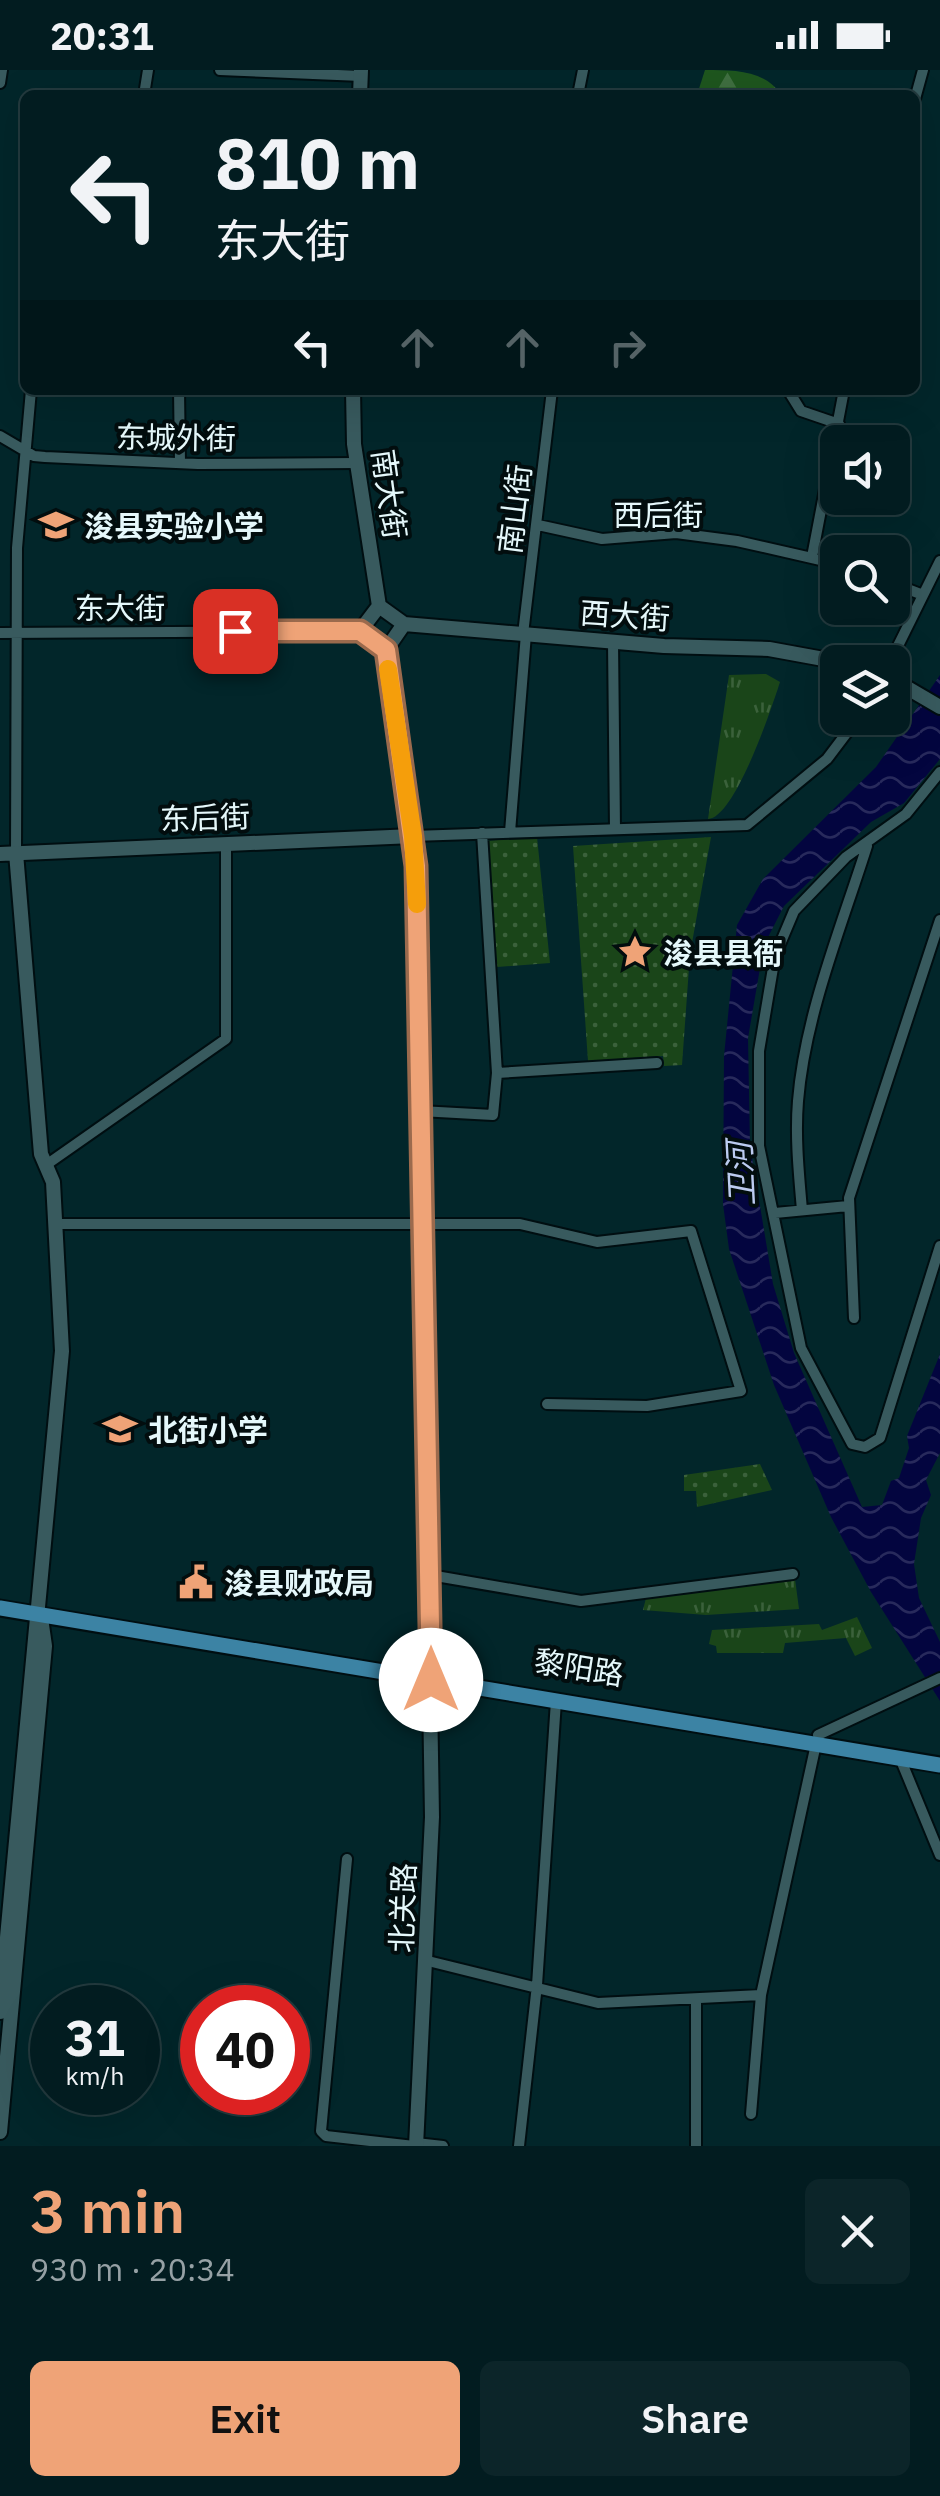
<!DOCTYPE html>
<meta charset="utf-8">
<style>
:root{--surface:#021c20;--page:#0c2529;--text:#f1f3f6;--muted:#96a1a5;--line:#233a3e;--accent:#efa377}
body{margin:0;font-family:"IBM Plex Sans","Noto Sans SC",sans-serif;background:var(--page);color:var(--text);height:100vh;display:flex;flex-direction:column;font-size:38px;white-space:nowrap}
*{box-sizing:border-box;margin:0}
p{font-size:32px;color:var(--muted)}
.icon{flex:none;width:55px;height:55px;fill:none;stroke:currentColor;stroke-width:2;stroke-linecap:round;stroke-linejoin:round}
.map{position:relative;height:2076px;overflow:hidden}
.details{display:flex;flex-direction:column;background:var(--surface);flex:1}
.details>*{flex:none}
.banner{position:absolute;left:20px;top:20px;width:900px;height:305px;border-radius:15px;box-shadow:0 10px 40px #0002,0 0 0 2px var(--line);background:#021c20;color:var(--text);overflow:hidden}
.tools{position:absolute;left:820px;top:355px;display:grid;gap:20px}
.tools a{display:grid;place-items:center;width:90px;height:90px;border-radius:15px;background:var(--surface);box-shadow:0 10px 40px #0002,0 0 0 2px var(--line);font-size:50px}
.speed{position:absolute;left:30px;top:1915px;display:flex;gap:20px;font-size:50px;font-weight:700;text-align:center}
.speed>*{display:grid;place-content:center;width:130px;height:130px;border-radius:50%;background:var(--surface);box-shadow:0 10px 40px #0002,0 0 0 2px var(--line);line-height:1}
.speed small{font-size:25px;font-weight:400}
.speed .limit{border:15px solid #d22;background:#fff;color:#111}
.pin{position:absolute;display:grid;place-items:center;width:85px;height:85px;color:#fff;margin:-42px;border-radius:20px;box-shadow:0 5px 15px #0006}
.me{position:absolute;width:110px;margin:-55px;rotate:0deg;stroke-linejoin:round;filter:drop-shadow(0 0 8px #0008)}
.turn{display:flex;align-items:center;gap:35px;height:210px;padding:0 30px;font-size:45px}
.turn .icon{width:130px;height:130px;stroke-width:2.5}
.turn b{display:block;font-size:70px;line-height:85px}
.lanes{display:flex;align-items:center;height:95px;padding:0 30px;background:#0003;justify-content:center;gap:50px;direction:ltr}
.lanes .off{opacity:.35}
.round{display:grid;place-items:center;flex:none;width:105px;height:105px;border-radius:15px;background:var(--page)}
.headline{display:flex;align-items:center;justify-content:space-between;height:170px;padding:0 30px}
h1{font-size:60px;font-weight:600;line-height:75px;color:var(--accent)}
.button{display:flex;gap:20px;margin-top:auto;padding:20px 30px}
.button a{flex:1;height:115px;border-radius:15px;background:var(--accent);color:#111;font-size:40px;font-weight:600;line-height:115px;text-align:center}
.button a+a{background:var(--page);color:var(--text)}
.status{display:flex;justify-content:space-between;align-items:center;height:70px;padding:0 50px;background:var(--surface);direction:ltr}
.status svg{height:28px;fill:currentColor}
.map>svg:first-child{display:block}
.grass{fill:url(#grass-tufts)}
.forest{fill:url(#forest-firs)}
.park{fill:url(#park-dots)}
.water{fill:url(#water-waves)}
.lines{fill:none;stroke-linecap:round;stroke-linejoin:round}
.street-casing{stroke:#000e11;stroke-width:14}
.secondary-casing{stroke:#000e11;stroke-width:18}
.primary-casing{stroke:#000e11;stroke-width:19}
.street{stroke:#385a5e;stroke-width:10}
.secondary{stroke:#385a5e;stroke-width:14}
.primary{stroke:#3c83a4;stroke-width:15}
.route-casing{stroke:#9b6a4d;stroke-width:25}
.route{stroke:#efa377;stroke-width:18}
.slow{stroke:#f59e0b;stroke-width:18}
.labels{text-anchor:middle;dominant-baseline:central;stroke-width:8;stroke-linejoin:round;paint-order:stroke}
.street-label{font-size:30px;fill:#e5f8fb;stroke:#020d0e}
.poi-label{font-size:30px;font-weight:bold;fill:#e5f8fb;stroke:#020d0e;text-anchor:start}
.water-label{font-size:32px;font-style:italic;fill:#bccbf0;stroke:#020d0e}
</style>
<div class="status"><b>20:31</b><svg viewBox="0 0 49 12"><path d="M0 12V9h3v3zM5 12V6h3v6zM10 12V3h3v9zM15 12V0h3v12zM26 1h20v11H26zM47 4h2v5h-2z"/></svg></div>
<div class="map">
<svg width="940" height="2076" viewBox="0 0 940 2076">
<defs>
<pattern id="grass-tufts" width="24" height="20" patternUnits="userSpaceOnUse" patternTransform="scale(2.5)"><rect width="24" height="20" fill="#1a4519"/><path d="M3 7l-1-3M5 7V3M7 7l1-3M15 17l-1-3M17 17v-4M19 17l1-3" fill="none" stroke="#3b613b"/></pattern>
<pattern id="forest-firs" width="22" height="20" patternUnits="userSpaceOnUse" patternTransform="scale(2.5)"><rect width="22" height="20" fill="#1e561e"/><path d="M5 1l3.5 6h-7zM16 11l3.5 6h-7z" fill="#3f6f40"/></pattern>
<pattern id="park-dots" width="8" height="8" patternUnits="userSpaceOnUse" patternTransform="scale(2.5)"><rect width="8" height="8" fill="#1a4519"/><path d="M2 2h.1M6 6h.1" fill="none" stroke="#3b613b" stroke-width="1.8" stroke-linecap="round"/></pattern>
<pattern id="water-waves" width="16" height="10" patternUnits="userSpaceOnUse" patternTransform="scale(2.5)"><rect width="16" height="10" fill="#03053f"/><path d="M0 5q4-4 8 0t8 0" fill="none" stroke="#282a5c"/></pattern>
</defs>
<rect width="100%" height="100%" fill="#02262a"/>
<path class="grass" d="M766 604 780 612C772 637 735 748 708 749L729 605Z
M795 1509 799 1539 706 1545 643 1540 646 1528Z
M857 1547 872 1578 855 1586 846 1568 785 1573 783 1583H717L716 1576 709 1574 712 1560 819 1554 822 1560Z"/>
<path class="forest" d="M705 0C733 0 766 0 781 25H697Z"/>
<path class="park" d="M537 767 550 893 497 897 486 771Z
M711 767 690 884 682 995 664 996 663 986 588 991 573 776Z
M760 1394 772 1420 697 1437 696 1421H684V1405Z"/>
<path class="water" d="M940 605V689L904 733 871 752 784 836 764 875 748 968 750 1076 773 1214 794 1283 862 1437 882 1435 891 1411 899 1408 909 1378 907 1366 940 1284V1383L926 1410 931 1425 921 1448 914 1494 919 1528 940 1572V1631L871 1522 831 1447 774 1315 729 1179 723 1134 724 986 737 855 763 809 876 697Z"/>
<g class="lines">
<g class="street-casing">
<path id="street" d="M220 0 361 6
M0 13 2 0
M144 25 148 0
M578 25 583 0
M915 29 923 0
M179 320 180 393
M788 320 801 341 839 354
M0 366 34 386 45 387 198 394 357 393
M538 455 602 469 676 463 737 471 838 494
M812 487 844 320
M892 513 923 525
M0 563 360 561
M523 564 552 320
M613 572 615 759
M890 592 940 491
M940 702 906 744 846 787 794 841 775 886 759 981V1076L801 1278 852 1374 865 1377 880 1368 940 1176
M510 762 526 564
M482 763 497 1003
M413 766 747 755 827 689 858 648
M16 783 17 478 31 320
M420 1041 493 1045 497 1003 657 993
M46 1095 226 969V774
M802 1140C799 1105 795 1067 798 1031 805 945 841 858 867 776
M775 1143 848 1136
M56 1154H520L597 1172 691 1161 741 1321 647 1336 547 1334
M854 1248 849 1128 940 850
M430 1505 581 1531 793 1504
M818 1665 940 1608
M900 1688 940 1785
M347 1789 321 2061 326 2066 414 2076
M428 1891 598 1933 761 1925
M751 2044 761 1925 816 1674
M416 2073 443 2076
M519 2076 537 1915 556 1631
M696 2076V1930"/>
</g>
<g class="secondary-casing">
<path id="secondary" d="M360 25 361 0
M353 320 354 374 379 536
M379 536 404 554 386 580 360 561Z
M404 554 664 576 769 579 840 592
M386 580 413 766 417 828 432 1747 416 2076
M892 609 940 637
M0 784 413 766
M0 1942 62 1281 53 1112 41 1084 16 783
M0 2062 45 1576 42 1555"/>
</g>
<g class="primary-casing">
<path id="primary" d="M0 1538 940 1695"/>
</g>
<use href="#street" class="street"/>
<use href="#secondary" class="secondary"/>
<use href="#primary" class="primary"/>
</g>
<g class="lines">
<g class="route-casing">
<path id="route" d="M235 561H360L386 580 416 796 431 1610"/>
</g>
<use href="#route" class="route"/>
<path class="slow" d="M388 599 413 766 417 834"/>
</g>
<defs>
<g id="school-bare" transform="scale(2.7)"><path d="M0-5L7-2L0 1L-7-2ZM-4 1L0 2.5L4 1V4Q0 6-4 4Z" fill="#efa377" stroke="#020d0e" stroke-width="2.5" paint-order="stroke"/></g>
<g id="sight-bare" transform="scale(2.7)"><path d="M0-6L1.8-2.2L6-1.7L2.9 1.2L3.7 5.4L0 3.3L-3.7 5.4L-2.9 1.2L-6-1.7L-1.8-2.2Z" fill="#efa377" stroke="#020d0e" stroke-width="2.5" paint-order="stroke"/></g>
<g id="civic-bare" transform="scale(2.7)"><path d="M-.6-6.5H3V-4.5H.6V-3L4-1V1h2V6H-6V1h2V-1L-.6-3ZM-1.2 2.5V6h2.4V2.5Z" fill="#efa377" stroke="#020d0e" stroke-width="2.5" paint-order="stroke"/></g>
</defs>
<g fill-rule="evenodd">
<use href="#school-bare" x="56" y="455"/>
<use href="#sight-bare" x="635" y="882"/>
<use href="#school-bare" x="120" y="1359"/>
<use href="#civic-bare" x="196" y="1512"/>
</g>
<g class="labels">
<g class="street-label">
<text transform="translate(176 367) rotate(1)">东城外街</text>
<text transform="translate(390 424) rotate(82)">南大街</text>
<text transform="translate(514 439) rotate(-83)">南山街</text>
<text x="658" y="444">西后街</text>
<text x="120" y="537">东大街</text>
<text transform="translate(625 545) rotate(4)">西大街</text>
<text transform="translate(205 747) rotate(-2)">东后街</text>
<text transform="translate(579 1597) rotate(9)">黎阳路</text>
<text transform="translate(402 1838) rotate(-88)">北关路</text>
</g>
<g class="poi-label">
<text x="84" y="455">浚县实验小学</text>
<text x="663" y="882">浚县县衙</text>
<text x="148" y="1359">北街小学</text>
<text x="224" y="1512">浚县财政局</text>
</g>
<g class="water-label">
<text transform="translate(740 1104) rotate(-93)">卫河</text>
</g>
</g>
</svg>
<div class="tools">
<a><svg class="icon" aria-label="sound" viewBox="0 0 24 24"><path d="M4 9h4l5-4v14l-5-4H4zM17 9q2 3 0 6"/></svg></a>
<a><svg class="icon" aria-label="search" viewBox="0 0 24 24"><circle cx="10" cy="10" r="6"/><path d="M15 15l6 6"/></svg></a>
<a><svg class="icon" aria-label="layers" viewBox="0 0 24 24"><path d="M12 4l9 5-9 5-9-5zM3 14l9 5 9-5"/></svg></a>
</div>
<div class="speed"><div>31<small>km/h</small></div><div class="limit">40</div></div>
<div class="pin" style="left:235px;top:561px;background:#d93025"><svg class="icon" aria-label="arrive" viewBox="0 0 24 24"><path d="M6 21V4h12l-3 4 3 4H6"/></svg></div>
<svg class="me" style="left:431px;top:1610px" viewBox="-20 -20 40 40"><circle r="19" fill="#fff"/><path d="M0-13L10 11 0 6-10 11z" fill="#efa377"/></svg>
<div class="banner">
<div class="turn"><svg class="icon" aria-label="left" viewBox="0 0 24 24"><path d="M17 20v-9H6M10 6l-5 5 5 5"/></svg><div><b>810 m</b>东大街</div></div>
<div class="lanes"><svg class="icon" aria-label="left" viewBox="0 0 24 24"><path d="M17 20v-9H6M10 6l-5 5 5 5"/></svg><svg class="icon off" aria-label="ahead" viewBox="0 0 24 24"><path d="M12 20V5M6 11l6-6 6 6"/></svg><svg class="icon off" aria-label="ahead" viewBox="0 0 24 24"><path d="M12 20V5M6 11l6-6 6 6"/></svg><svg class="icon off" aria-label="right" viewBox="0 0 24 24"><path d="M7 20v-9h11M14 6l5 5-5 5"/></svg></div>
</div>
</div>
<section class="details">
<div class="headline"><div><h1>3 min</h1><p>930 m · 20:34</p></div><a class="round"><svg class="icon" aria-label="close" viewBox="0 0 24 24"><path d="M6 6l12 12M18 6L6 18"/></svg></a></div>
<div class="button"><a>Exit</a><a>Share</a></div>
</section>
